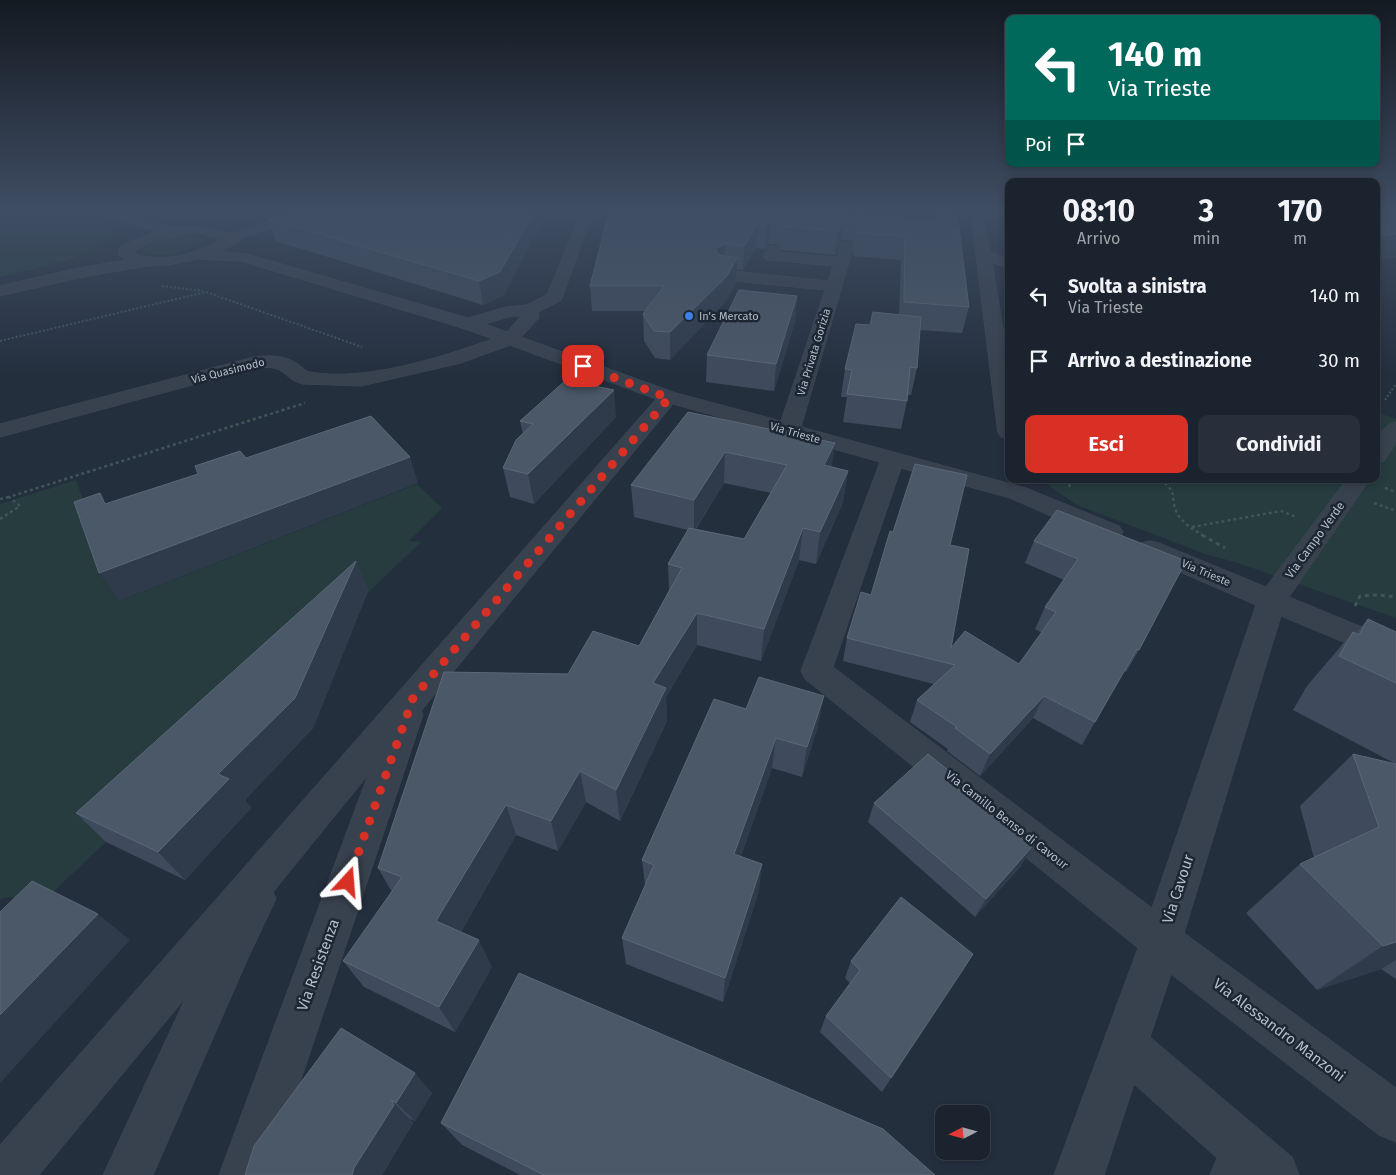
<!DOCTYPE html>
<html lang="it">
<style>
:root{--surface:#1b232e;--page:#282f3a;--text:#f1f3f6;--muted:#a0a4aa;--line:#39404a;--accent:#d93025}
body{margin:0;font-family:"Fira Sans",sans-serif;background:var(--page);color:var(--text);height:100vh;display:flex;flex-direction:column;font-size:19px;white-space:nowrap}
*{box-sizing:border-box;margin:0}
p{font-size:16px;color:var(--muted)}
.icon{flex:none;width:28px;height:28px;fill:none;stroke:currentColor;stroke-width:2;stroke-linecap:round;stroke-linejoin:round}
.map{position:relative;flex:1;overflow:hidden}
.sheet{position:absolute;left:1005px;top:178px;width:375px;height:305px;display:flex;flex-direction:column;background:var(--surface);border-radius:10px;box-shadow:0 2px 8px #0003,0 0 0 1px var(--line)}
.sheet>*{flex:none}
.guide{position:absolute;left:1005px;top:15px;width:375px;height:152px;border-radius:10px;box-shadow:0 2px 8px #0003,0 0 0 1px var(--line);background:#00695c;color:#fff;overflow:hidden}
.needle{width:32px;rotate:264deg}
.fabs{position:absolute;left:935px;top:1105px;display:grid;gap:10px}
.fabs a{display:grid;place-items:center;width:55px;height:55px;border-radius:10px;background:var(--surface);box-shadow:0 2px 8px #0003,0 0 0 1px var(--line);font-size:25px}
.pin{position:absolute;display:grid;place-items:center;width:42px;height:42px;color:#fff;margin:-21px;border-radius:10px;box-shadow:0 2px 8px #0006}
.me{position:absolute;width:55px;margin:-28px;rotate:19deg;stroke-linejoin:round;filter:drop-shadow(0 0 4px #0008)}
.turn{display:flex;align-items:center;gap:18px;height:105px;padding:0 20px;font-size:22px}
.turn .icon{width:65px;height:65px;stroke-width:2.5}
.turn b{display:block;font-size:35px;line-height:42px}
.then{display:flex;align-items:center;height:48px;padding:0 20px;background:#0003;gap:10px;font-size:19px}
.eta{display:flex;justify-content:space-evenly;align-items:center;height:85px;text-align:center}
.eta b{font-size:30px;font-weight:700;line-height:35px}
.button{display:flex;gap:10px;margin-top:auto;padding:10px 20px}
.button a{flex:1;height:58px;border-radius:10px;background:var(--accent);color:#fff;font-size:20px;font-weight:700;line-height:58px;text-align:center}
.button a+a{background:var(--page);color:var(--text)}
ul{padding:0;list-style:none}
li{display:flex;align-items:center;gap:15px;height:65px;padding:0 20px}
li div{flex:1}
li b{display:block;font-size:19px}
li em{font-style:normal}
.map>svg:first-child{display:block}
.green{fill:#263c3f}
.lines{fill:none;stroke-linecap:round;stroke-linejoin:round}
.minor-casing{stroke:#414a57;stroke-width:1}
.path-far2{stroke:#3f5557;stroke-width:2;stroke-dasharray:2 2;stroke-linecap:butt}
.path-far1{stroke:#3f5557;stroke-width:2.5;stroke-dasharray:3 3;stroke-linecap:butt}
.path{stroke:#3f5557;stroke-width:3;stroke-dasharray:4 4;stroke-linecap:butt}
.minor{fill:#38414e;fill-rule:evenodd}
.wall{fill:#3f4b5c;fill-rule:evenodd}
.shaded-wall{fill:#2f3b4b}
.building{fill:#4b5868;stroke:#5c6777}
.route{stroke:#d93025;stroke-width:9;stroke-dasharray:0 16.2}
.shop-dot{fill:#3f7fe0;stroke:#1d2633;stroke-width:2}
.labels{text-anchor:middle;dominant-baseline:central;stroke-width:5;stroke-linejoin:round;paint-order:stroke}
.far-poi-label{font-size:11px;fill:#b4bcc9;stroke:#1d2633;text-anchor:start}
.far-street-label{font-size:11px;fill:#b4bcc9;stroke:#1d2633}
.street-label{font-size:12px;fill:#b4bcc9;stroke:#1d2633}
.near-street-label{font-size:15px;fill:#b4bcc9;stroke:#1d2633}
</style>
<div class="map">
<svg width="1396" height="1175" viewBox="0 0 1396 1175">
<rect width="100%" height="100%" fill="#242f3e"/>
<path class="green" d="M0 212C22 211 117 204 114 238 80 261 40 267 0 277Z
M194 236 202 238 203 241C193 253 154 260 142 250 151 235 179 235 194 236Z
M1376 412 1396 419V618L1235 562 1205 554 1077 505 1049 486 1048 479H1376Z
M76 480 119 601 417 484 442 508 409 541 421 542 50 895 3 898 0 900V504Z"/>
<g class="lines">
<g class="minor-casing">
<path id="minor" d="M100 212H117L145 221 174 227 202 226 230 234 298 212H316L315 215 245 237 220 252 247 254 468 318 506 307 526 305 547 295 581 212H593L562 298 560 301 538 312 539 318 521 337 676 393 781 421 825 290 724 280 719 278 716 275 719 272 724 270 828 281 833 266 770 260 765 259 763 256 769 246H779L781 249 779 252 836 257 842 242H852L854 245 801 427 1026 488 1119 526 1123 532 1119 538 1110 540 1101 538 1010 498 901 468 833 667 1152 908 1256 605 1141 555 1137 549 1141 543 1150 541 1159 543 1266 587 1347 479H1370L1289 597 1396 641V664L1281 616 1184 933 1396 1088V1142L1379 1135 1171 974 1150 1037 1292 1157 1299 1175H1210L1217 1158 1134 1084 1104 1175H1054L1138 948 805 679 801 671 880 462 673 404 421 711 423 715 269 1175H219L368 775 273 892 276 899 248 958 153 1175H103L186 997 39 1175H0V1145L656 399 510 345 461 363 361 386 303 384C280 378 289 364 255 368L0 437V424L254 357C269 355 285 355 298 364 302 367 306 372 310 372 366 382 441 357 493 339L462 328 241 261 198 259 169 265 147 266 78 278 0 296V286L78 268 126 260 118 254 121 246 156 231 101 215ZM188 234H202L218 238V241C195 254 158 265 133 252L153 241ZM521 316 507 332 485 324 508 317Z
M971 212H983L990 253 1009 258V267L992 263 1009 365V438L1001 437 998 432Z
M1396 422V443L1384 461 1376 463C1376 446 1376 427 1396 422Z"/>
</g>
<path class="path-far2" d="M162 286 203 291
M0 341 206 292 362 347
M1385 400 1396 384"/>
<path class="path-far1" d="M1160 479C1180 495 1169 496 1177 513 1182 523 1194 530 1204 536
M1069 487 1072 479
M1385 488 1396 492
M0 499 9 497
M1374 503 1396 511
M0 519 20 506 9 497 305 403
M1192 527 1281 511 1296 517"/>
<path class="path" d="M1202 535 1225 548
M1355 606 1360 596 1379 595 1396 597"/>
<use href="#minor" class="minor"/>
</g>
<path class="wall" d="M293 212H540L542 222 504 295 483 305 276 241 268 219Z
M609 212H957L969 307 962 333 920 330 917 368 911 395H908L907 401 901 429 843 422 847 397H841L845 369 870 325 899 315 901 260 853 256 854 244 852 240H841L835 255 782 250 779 244H769L765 249 756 248 743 270 737 269 736 283 726 301 670 360 655 358 644 341 643 314 645 311H592L590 286Z
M797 296 795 321 774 391 706 382 707 355Z
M688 412 832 467 848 471 843 502 816 564 799 560 761 661 697 645 666 697 667 721 620 821 586 802 558 851 516 835 461 932 492 967 455 1032 364 987 343 961 392 892 378 868 568 674 639 646 669 590 668 564 688 530 634 517 631 485ZM724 483 771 493 744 539 696 529Z
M616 417 534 504 510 497 503 468 523 434 520 421Z
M1057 510 1139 650 1126 672 1124 671 1082 745 1033 718 980 776 947 751 948 749 910 722 917 700 934 684 843 661 847 638 871 595 950 545 951 648 1019 664 1042 633 1035 629 1045 607 1064 580 1025 563 1034 541Z
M356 561 368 591 313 728 245 800 251 808 185 880 106 842 76 813Z
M1368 619 1396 632V979L1381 969 1317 990 1246 913 1300 864 1314 858 1300 806 1353 754 1396 764 1293 710 1307 686 1353 632 1356 633Z
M746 709 818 726 802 777 772 768 741 856 759 891 723 1002 626 964 622 938 645 885 642 860Z
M961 791 1021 866 975 917 868 822 874 803Z
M973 954 963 971 882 1092 820 1032 826 1016 850 983 845 978 851 961Z
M341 1028 432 1093 415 1121 410 1119 413 1123 382 1175H245Z
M441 1123 935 1175H520L462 1145Z"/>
<path class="shaded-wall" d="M528 212H540L542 222 504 295 483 305 479 281Z
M845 212H853L852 217 844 218Z
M844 218 841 240 835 255 838 231Z
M770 221 769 244 765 249 766 226Z
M757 225 756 248 743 270 744 246Z
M1396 234V258L1376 260V236Z
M725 244 724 268 715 249Z
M737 258 736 283 726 301 670 360V332Z
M797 296 795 321 774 391 776 364Z
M614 390 616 417 534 504 528 474Z
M835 443 831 473 824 465Z
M725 452 724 483 694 531V500Z
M410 457 418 483 119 601 99 573Z
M848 471 843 502 816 564 820 532Z
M803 528 799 560 761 661 764 629Z
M356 561 368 591 313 728 245 800 251 808 185 880 158 852 218 774Z
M697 613V645L666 697 667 721 620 821 616 790 653 683Z
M824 696 818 726 802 777 807 747Z
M1044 696 1033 718 980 776 990 754Z
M776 738 772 768 732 882 734 854Z
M580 771 586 802 558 851 551 821Z
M964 783 955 803 958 789Z
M506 805 516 835 451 949 436 921Z
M1032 847 1021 866 975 917 986 899Z
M762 864 759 891 723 1002 725 978Z
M98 914 130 940 0 1083V1015Z
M479 940 492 967 455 1032 439 1007Z
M1396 942V960L1381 969 1317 990 1383 946Z
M973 954 963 971 882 1092 891 1078Z
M415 1073 432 1093 415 1121 396 1103Z
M391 1100 410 1119 413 1123 382 1175H352L354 1168Z"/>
<path class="building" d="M293 212H534L500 272 479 281 268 219Z
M609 212H845L847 214 933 222 942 217 935 212H957L969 307 904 302 905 236 856 233 859 223 855 217 844 218 838 231 784 227 781 221H770L766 226 757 225 744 246 725 244 715 249 719 255 737 258 727 276 670 332 654 331 643 314 664 286H590Z
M1376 212H1396V234L1376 236Z
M739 290 797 296 776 364 707 355Z
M873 312 921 317 917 368 910 367 907 401 847 394 852 370 845 369 856 324 870 325Z
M566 380 614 390 528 474 503 468 516 440 533 424 520 421Z
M688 412 835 443 824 465 848 471 820 532 803 528 764 629 697 613 653 683 666 688 616 790 580 771 551 821 506 805 436 921 479 940 439 1007 343 961 402 877 378 868 444 672 568 674 593 631 639 646 682 568 668 564 689 528 744 539 787 465 725 452 694 500 631 485Z
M371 416 410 457 99 573 74 502 100 493 105 504 198 474 195 466 240 451 246 458Z
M915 464 967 475 950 545 969 549 951 648 965 631 1019 664 1056 612 1045 607 1078 559 1034 541 1057 510 1186 561 1139 650 1137 649 1095 722 1044 696 990 754 955 728 957 727 917 700 955 665 847 638 861 592 871 595 890 531 893 532Z
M356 561 295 698 218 774 229 779 158 852 76 813Z
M1368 619 1396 632V683L1339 656 1353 632 1359 635Z
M759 677 824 696 807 747 776 738 734 854 762 864 725 978 622 938 654 865 642 860 714 699 746 709Z
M928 754 964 783 958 789 1032 847 986 899 874 803Z
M1353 754 1396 764V942L1383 946 1300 864 1379 827Z
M32 881 98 914 0 1015V912Z
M901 897 973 954 891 1078 826 1016 860 970 851 961Z
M519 973 883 1129 935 1175H544L441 1123Z
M341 1028 415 1073 396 1103 391 1100 394 1105 354 1168 352 1175H245L254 1146Z"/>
<linearGradient id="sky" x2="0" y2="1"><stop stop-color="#141a22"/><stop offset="0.56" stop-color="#3f4d63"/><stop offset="1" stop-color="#3f4d63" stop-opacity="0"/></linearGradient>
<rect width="1396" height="376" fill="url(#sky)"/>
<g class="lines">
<path class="route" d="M348 882 413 698 669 398 583 366"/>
</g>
<circle class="shop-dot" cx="689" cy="316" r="5"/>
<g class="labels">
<g class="far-poi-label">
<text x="699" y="316">In's Mercato</text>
</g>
<g class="far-street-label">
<text transform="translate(814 352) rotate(-73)">Via Privata Gorizia</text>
<text transform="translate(228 371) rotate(-14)">Via Quasimodo</text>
<text transform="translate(795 433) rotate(16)">Via Trieste</text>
<text transform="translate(1206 573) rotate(23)">Via Trieste</text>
</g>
<g class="street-label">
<text transform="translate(1315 540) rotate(-54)">Via Campo Verde</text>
<text transform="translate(1007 820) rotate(38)">Via Camillo Benso di Cavour</text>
</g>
<g class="near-street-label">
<text transform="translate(1178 889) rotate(-72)">Via Cavour</text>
<text transform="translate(318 965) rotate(-70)">Via Resistenza</text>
<text transform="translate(1279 1030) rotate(37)">Via Alessandro Manzoni</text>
</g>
</g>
</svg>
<div class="fabs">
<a><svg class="needle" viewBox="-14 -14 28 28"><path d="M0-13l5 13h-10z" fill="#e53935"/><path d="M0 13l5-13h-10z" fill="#a0a4aa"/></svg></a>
</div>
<div class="pin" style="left:583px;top:366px;background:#d93025"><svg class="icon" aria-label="arrive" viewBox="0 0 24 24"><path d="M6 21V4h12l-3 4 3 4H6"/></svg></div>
<svg class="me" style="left:348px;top:882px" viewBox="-20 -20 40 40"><path d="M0-17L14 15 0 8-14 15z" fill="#d93025" stroke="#fff" stroke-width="4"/></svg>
<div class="guide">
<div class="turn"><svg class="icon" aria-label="left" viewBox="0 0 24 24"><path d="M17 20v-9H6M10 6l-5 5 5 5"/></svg><div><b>140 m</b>Via Trieste</div></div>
<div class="then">Poi<svg class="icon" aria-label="arrive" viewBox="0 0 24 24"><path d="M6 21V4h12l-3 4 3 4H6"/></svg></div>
</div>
<section class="sheet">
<div class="eta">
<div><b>08:10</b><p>Arrivo</p></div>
<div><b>3</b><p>min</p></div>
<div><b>170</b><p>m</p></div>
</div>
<ul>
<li><svg class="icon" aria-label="left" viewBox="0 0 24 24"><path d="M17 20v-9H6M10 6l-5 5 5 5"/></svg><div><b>Svolta a sinistra</b><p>Via Trieste</p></div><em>140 m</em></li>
<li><svg class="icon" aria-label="arrive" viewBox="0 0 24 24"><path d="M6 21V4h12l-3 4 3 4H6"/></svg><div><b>Arrivo a destinazione</b></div><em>30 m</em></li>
</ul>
<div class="button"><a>Esci</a><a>Condividi</a></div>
</section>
</div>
